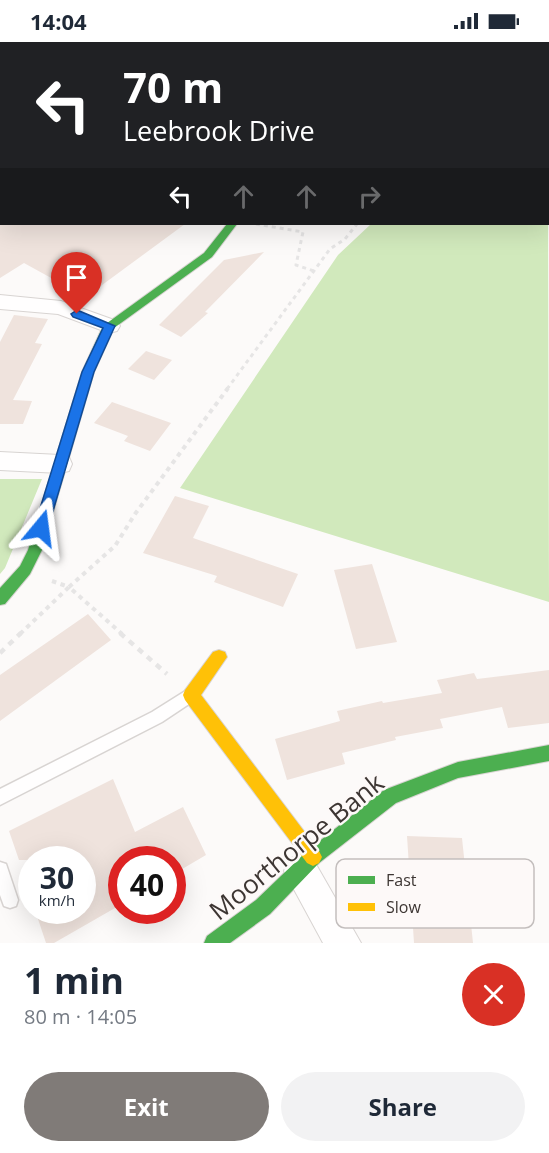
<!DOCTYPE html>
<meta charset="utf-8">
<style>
:root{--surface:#fff;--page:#f2f2f3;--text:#1f2937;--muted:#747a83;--accent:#807b78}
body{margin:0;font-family:"Open Sans",sans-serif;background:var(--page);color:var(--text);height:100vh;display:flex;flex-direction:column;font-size:22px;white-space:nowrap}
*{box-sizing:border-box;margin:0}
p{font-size:20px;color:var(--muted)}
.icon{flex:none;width:33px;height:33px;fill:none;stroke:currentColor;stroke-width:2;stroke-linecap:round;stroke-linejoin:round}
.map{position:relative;height:901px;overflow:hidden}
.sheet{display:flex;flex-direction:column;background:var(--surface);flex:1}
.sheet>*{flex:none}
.banner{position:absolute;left:0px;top:0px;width:549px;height:183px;box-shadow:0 6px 24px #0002;background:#202124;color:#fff;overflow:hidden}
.speed{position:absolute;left:18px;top:804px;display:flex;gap:12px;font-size:30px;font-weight:700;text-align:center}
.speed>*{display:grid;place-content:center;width:78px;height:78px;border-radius:50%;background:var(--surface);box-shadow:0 6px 24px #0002;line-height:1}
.speed small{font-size:15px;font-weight:400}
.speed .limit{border:9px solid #d22;background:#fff;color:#111}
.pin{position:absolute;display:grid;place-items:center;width:51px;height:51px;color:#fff;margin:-62px -26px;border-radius:50% 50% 50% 0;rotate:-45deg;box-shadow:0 0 6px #0007}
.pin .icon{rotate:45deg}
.me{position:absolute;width:66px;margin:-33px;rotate:16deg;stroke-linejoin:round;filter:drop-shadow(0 0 4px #0008)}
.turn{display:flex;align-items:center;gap:21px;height:126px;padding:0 24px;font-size:27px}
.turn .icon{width:78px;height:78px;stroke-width:2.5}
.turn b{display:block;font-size:42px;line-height:51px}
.lanes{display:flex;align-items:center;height:57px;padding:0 24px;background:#0003;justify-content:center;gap:30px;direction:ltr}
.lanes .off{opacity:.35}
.round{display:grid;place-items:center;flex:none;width:63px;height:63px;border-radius:32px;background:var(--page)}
.summary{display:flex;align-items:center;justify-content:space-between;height:102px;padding:0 24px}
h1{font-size:36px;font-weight:700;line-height:45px}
.cta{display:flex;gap:12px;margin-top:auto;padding:12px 24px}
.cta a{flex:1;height:69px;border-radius:36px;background:var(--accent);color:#fff;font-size:24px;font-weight:700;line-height:69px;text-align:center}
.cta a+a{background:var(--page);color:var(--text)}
.status{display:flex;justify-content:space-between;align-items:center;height:42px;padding:0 30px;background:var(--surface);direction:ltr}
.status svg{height:16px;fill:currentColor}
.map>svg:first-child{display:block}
.green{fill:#d1e9bc}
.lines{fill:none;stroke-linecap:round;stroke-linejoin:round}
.stream{fill:#7ae2e9;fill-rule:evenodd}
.building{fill:#efe3dd}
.lane-casing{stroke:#d8d4d2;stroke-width:3}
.street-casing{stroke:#d8d4d2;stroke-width:2}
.fast-casing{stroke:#d8d4d2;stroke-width:2}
.slow-casing{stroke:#d8d4d2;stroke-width:2}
.path-far2{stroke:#e6e5e5;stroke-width:3;stroke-dasharray:4 4;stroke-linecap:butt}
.path-far1{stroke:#e6e5e5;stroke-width:4;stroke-dasharray:4.5 4.5;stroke-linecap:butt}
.path{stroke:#e6e5e5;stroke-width:4.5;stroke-dasharray:6 6;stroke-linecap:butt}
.lane{fill:#fffefe;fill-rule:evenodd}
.street{fill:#fffefe;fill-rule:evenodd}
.fast{fill:#4caf50;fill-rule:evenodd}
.slow{fill:#ffc107;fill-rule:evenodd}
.route{fill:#1a73e8;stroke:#114b97;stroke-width:1.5}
.labels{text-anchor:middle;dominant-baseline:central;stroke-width:5;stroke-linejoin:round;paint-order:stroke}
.near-street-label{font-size:26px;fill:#3d3633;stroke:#fdf9f8}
.key{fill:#fdf9f8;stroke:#c3bebd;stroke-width:1.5}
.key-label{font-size:16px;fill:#3d3633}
</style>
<div class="status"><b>14:04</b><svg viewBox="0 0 49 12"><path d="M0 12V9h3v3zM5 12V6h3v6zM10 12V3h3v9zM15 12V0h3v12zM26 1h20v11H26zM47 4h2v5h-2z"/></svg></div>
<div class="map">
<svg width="549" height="901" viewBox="0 0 549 901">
<rect width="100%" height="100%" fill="#fcfaf9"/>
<path class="green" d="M548 171 549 560 180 446 338 213 371 182H548Z
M0 437H42L5 526 0 532Z"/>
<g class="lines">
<path class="stream" d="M367 0H377L374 2H362Z
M2 96V100L0 101V97Z"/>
</g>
<path class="building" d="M0 182H185L98 246 90 242 87 244 62 231 53 237 24 221 0 236Z
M264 210 205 270 208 271 181 295 159 283 224 218Z
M14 273 48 277 35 301 42 302 13 358 32 359 23 382H0V300Z
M146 309 172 318 154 338 128 327Z
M112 360 171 381 150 409 124 399 128 394 94 381Z
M175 454 209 464 193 496 298 532 283 565 214 540 217 534 143 511Z
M372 522 397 600 356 607 334 528Z
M88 572 111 598 0 679V633Z
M549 628V681L508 686 502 665 440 677 443 686 395 695 396 698 342 711 345 722 287 738 275 697 340 679 337 669 382 659 383 661 442 651 437 638 474 631 477 637Z
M113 737 135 790 183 765 206 813 172 833V818H122V862L54 901H46L35 868H82V818H19L9 789Z
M407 794 462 796 473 901H414Z"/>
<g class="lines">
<g class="lane-casing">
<path id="lane" d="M187 648 192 650 194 655 192 660 162 680 0 763V747L152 670Z
M0 820 6 822 18 858 16 864 10 866 4 864 0 853Z"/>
</g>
<g class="street-casing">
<path id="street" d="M0 2H2V10H0Z
M0 31H2L0 41Z
M0 155H2L0 166Z
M0 253 61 259 117 279 120 284 117 289 109 291 58 272 0 267Z
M0 410 60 413 69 415 72 422 69 429 60 431 0 428Z
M301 812 313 817 361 901H323L284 829 289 817Z"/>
</g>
<g class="fast-casing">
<path id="fast" d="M227 182H237L212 215 114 286 94 330 42 508 30 532 5 562 0 563V546L20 524 28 508 82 330 103 284 204 211Z
M549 703V719L458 736 396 761 319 821 270 872 230 901H204L207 894 256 858 307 809 384 748 458 720Z"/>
</g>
<g class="slow-casing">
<path id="slow" d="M219 608 225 610 227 615 201 653 319 809 322 815 319 821 313 824 307 821 185 658 183 653 185 648 213 610Z"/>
</g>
<path class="path-far2" d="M256 182 303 190 296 223 314 229
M227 347 330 207 345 197 357 182"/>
<path class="path-far1" d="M52 539 69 545 115 504 135 472 228 346
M20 592 69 545 122 592"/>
<path class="path" d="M120 591 167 632
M0 611 21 591"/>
<use href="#lane" class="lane"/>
<use href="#street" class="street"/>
<use href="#fast" class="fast"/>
<use href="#slow" class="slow"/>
</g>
<path class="route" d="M77 268 115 284 94 330 48 486 46 490H36L34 486 82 330 103 286 73 275 71 272Z"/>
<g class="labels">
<g class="near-street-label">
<text transform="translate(296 804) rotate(-39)">Moorthorpe Bank</text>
</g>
</g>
<rect x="336" y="817" width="198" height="69" rx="9" class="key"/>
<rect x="348" y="834" width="27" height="8" fill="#4caf50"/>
<rect x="348" y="861" width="27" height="8" fill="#ffc107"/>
<g class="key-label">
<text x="386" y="844">Fast</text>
<text x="386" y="871">Slow</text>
</g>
</svg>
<div class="speed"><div>30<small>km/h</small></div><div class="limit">40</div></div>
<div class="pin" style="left:77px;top:272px;background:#d93025"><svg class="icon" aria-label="arrive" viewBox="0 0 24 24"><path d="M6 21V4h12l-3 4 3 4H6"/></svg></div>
<svg class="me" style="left:41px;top:486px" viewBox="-20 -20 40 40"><path d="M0-17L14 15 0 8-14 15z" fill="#1a73e8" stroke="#fff" stroke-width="4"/></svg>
<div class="banner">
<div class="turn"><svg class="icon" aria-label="left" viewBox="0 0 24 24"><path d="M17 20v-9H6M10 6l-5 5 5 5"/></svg><div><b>70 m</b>Leebrook Drive</div></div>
<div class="lanes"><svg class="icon" aria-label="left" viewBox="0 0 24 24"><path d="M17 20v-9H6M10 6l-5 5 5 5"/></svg><svg class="icon off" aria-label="ahead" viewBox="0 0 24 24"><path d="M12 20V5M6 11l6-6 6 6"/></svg><svg class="icon off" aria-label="ahead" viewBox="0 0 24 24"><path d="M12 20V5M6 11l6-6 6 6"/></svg><svg class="icon off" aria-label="right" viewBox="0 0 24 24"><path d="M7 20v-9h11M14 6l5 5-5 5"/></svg></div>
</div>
</div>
<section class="sheet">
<div class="summary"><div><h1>1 min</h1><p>80 m · 14:05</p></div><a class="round" style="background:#d93025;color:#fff"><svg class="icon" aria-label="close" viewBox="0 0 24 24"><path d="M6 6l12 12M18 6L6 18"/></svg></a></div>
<div class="cta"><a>Exit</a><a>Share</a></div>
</section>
